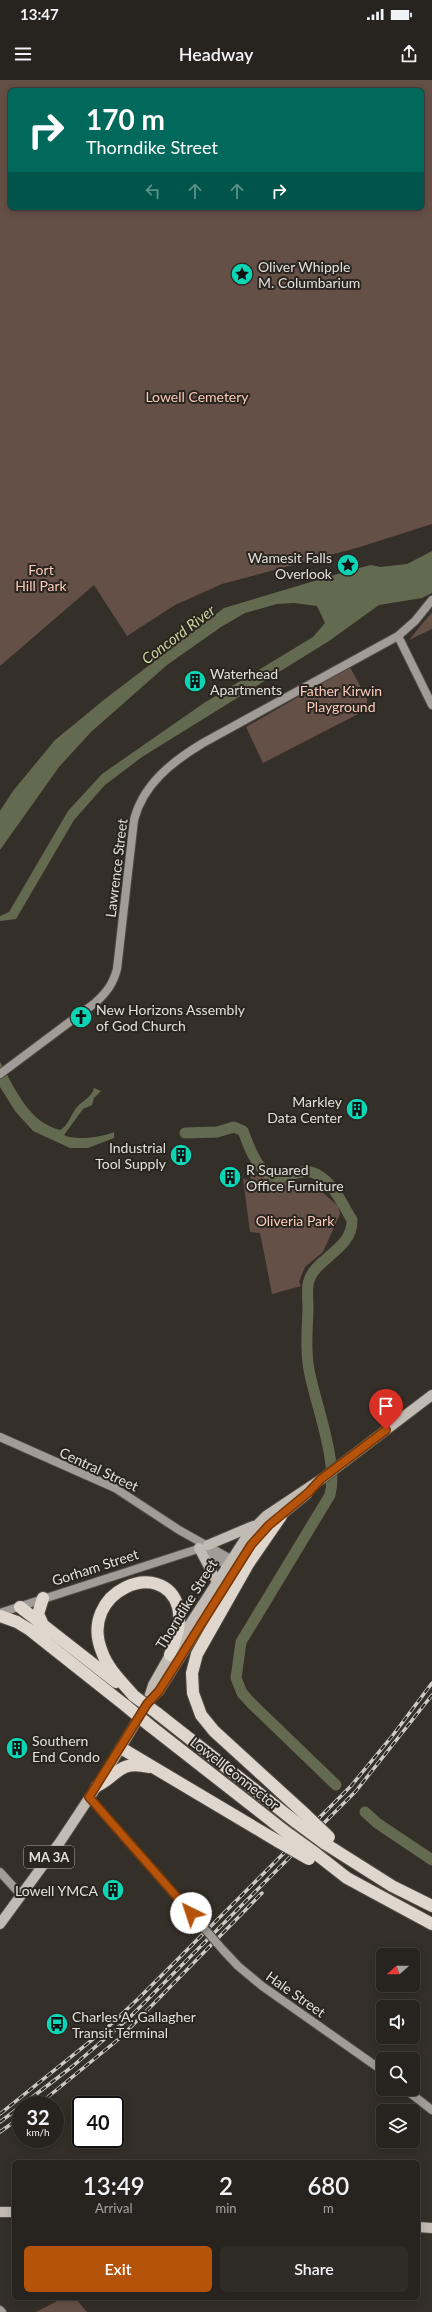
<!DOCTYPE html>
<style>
:root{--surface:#27231e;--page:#2f2b27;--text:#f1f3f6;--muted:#a4a4a4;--line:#43403c;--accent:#b45309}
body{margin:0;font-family:Lato,sans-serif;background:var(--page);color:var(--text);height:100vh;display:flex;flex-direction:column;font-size:15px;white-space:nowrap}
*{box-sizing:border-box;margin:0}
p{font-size:13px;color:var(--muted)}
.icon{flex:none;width:22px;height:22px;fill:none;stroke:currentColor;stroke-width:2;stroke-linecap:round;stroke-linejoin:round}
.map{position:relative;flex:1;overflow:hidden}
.drawer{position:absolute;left:12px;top:2080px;width:408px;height:140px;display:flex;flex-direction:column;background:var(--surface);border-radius:6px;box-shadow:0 2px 10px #0003,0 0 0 1px var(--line)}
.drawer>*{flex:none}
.banner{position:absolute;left:8px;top:8px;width:416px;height:122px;border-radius:6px;box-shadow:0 2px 10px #0003,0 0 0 1px var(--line);background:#00695c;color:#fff;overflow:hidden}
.needle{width:26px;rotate:250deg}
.controls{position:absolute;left:376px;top:1868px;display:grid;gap:8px}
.controls a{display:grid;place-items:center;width:44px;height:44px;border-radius:6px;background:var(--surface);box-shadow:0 2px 10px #0003,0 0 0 1px var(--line);font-size:20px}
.speed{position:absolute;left:12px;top:2016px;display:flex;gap:8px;font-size:20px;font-weight:700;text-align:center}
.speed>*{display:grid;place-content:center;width:52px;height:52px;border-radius:50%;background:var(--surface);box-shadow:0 2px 10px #0003,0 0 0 1px var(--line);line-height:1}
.speed small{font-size:10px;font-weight:400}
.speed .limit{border:2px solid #111;border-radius:6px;background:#fff;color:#111}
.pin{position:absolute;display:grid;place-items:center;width:34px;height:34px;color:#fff;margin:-41px -17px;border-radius:50% 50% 50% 0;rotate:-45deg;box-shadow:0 0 4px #0007}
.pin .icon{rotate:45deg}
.me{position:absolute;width:44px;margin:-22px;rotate:319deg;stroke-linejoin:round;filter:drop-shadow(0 0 3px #0008)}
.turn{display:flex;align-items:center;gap:14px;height:84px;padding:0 12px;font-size:18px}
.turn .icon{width:52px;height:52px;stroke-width:2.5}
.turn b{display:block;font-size:28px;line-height:34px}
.lanes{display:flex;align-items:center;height:38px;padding:0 12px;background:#0003;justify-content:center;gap:20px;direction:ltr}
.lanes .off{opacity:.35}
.eta{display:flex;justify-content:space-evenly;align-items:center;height:68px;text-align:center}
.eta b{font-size:24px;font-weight:600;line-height:28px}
.button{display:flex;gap:8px;margin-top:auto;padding:8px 12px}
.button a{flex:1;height:46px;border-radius:6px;background:var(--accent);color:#fff;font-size:16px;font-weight:600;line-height:46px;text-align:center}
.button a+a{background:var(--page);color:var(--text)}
.status{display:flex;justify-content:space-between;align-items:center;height:28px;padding:0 20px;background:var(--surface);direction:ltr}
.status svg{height:11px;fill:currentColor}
header{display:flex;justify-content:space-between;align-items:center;height:52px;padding:0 12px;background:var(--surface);font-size:18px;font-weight:600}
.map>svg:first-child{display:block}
.green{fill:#655047;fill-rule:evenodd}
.water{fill:#646a50}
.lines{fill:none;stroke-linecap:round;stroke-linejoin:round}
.river{stroke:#646a50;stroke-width:11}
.secondary-casing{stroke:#504b44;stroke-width:10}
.primary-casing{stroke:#504b44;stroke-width:12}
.highway-casing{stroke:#504b44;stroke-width:14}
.secondary{stroke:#a29c98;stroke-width:8}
.primary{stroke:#c2bbb4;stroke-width:10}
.highway{stroke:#dfd6ce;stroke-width:12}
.rail-casing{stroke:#ccc8c3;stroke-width:3.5}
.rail{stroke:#2a251e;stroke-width:2;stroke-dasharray:6;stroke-linecap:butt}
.secondary-bridge-casing{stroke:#504b44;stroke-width:10;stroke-linecap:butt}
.highway-bridge-casing{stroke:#504b44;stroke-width:14;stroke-linecap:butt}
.secondary-bridge{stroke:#a29c98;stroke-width:8}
.highway-bridge{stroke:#dfd6ce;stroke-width:12}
.route-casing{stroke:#753606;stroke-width:10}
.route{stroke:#b45309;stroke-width:7}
.labels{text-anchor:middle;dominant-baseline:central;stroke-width:4;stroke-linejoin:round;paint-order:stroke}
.shield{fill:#2a251e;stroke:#aba7a2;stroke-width:1}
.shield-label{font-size:13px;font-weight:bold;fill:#e2dfda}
.poi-label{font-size:14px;fill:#e2dfda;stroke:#2a251e;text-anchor:start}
.park-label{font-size:14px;fill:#facdbc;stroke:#2a251e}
.street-label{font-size:14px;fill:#e2dfda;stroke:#2a251e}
.water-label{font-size:15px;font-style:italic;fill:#cad7a2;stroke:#2a251e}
</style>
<div class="status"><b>13:47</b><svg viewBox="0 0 49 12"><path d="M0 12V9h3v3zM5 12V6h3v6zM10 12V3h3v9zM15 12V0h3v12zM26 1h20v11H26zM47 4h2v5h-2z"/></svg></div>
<header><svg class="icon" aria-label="menu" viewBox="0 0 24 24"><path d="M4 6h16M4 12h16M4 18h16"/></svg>Headway<svg class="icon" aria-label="share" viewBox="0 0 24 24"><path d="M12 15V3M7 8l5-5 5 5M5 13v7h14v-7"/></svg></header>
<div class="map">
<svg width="432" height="2232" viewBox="0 0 432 2232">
<rect width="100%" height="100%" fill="#342f28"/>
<path class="green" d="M0 0H432V444L360 467 222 504 175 525 127 556 94 505 0 586ZM10 10H422V128H10Z
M432 532V549L409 560Z
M350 587 367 619V624L362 632 263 683 246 647Z
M249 1089 273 1102 312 1103 338 1126 340 1134 323 1172 305 1187 299 1202 301 1206 272 1214 260 1153 250 1152 243 1099 251 1100Z
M63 2218H75L87 2232H36Z"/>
<path class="water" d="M432 471V513L422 518 379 525 329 561 142 677 105 705 74 740 16 839 0 841V836L9 832 68 731 102 694 204 623 313 557 325 543 317 526 294 523 277 524 245 533 221 547 167 585 91 652 59 687 0 770V731L13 711 55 660 105 619 224 528 351 490 371 485 380 487 407 484Z
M0 982C15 1008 28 1042 60 1050 68 1046 71 1034 77 1027 82 1021 92 1017 94 1008L101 1011 94 1018 92 1025 83 1029 64 1055C75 1061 103 1057 114 1052V1058L88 1068H70L33 1051 15 1031 0 1007Z"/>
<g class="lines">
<path class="river" d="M185 1053 217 1052 234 1047 243 1051C250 1069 260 1103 287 1096 294 1094 303 1090 311 1092 331 1097 342 1124 352 1140 353 1171 311 1179 308 1205 307 1213 308 1222 308 1230 307 1253 305 1277 311 1299 318 1330 338 1385 330 1415L241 1562 236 1598 242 1613 252 1624 336 1705
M365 1732 377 1743 432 1780"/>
<g class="secondary-casing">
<path id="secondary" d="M398 556 432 625
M0 994 95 923C107 912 113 904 117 889L134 740C143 704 173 681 203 663L398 556 415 541 432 520
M0 1357 115 1408 179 1450 236 1482
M200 1468 232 1489
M0 1533 204 1467
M89 1717 203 1847
M0 1792 21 1815
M223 1870 238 1886 262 1906 383 1991
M405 2009 432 2030
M0 2230 2 2232"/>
</g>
<g class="primary-casing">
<path id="primary" d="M208 1465 253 1446
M199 1468 217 1502
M148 1622 159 1611 251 1465 269 1445 307 1414
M0 1844 60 1762 103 1697 147 1624 153 1605 170 1575 249 1453 266 1436 323 1398 432 1315
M0 2132H14
M418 2147 432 2148"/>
</g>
<g class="highway-casing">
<path id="highway" d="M281 1436 248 1484 197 1574 192 1593 193 1613 201 1635 214 1651 306 1735
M20 1527 116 1602
M0 1536 17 1542 30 1550 126 1626
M43 1545 38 1534 43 1518
M134 1616C122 1602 108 1589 102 1572 77 1511 164 1476 178 1527 182 1544 175 1560 170 1575
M157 1633 297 1743
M149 1645 287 1753
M121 1668 279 1762
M97 1706C119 1695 118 1680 149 1687
M324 1763 392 1806 432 1826
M315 1773 347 1798 432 1844"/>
</g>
<use href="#secondary" class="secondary"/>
<use href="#primary" class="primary"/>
<use href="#highway" class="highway"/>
<g class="rail-casing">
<path id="rail" d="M22 2025 73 1986 129 1938 356 1711 432 1615
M38 2025 120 1958 262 1813
M0 2034 108 1947 139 1918 351 1706 393 1655 432 1603
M0 2042 21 2026
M0 2052 21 2037"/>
</g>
<use href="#rail" class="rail"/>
<g class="secondary-bridge-casing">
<path id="secondary-bridge" d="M203 1847 223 1870"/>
</g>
<g class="highway-bridge-casing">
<path id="highway-bridge" d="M134 1616 157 1633
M126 1626 149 1645
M306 1735 329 1757
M297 1743 324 1763
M287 1753 315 1773
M279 1762 309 1779"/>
</g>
<use href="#secondary-bridge" class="secondary-bridge"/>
<use href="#highway-bridge" class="highway-bridge"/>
</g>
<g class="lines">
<g class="route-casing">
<path id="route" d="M191 1833 89 1717 147 1624 159 1611 251 1465 269 1445 309 1412 321 1399 386 1350"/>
</g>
<use href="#route" class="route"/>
</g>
<defs>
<g id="sight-disc" transform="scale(1.15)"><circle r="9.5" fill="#0bd5b5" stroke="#2a251e"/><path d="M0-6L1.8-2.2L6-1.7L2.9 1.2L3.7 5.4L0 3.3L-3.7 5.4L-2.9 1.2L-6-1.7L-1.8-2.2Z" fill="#111"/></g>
<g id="building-disc" transform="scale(1.15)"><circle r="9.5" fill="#0bd5b5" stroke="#2a251e"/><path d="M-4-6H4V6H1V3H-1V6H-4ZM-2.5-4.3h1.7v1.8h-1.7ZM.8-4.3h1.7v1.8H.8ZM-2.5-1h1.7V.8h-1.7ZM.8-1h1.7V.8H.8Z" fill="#111"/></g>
<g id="church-disc" transform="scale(1.15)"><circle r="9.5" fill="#0bd5b5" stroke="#2a251e"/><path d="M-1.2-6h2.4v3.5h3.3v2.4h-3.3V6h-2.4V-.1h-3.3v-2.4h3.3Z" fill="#111"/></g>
<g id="bus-disc" transform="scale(1.15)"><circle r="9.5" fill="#0bd5b5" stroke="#2a251e"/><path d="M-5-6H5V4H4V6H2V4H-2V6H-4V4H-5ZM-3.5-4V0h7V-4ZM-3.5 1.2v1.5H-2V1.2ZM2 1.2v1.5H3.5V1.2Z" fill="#111"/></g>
</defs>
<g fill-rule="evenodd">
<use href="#sight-disc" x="242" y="194"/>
<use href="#sight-disc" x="348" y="485"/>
<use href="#building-disc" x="195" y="601"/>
<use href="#church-disc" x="81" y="937"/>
<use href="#building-disc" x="357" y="1029"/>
<use href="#building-disc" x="181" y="1075"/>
<use href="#building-disc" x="230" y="1097"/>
<use href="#building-disc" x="17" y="1668"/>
<use href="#building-disc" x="113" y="1810"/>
<use href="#bus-disc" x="57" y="1944"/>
</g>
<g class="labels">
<rect class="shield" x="24" y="1766" width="50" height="22" rx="3"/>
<g class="shield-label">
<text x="49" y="1777">MA 3A</text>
</g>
<g class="poi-label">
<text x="258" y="186">Oliver Whipple<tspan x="258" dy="16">M. Columbarium</tspan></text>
<text x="332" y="477" text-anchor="end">Wamesit Falls<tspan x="332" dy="16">Overlook</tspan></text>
<text x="210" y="593">Waterhead<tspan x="210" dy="16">Apartments</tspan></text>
<text x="96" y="929">New Horizons Assembly<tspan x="96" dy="16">of God Church</tspan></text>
<text x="342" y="1021" text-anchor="end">Markley<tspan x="342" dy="16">Data Center</tspan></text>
<text x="166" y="1067" text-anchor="end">Industrial<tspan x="166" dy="16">Tool Supply</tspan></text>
<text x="246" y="1089">R Squared<tspan x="246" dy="16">Office Furniture</tspan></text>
<text x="32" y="1660">Southern<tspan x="32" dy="16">End Condo</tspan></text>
<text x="98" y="1810" text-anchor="end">Lowell YMCA</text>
<text x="72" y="1936">Charles A. Gallagher<tspan x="72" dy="16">Transit Terminal</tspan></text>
</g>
<g class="park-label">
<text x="197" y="316">Lowell Cemetery</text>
<text x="41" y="489">Fort<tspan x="41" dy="16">Hill Park</tspan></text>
<text x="341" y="610">Father Kirwin<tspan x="341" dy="16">Playground</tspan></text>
<text x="295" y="1140">Oliveria Park</text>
</g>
<g class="street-label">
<text transform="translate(116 788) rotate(-83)">Lawrence Street</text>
<text transform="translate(99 1389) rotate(25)">Central Street</text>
<text transform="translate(95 1487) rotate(-18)">Gorham Street</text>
<text transform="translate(186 1524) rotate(-58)">Thorndike Street</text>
<text transform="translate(235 1693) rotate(38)">Lowell Connector</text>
<text transform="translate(296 1914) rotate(35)">Hale Street</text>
</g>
<g class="water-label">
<text transform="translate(178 554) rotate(-37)">Concord River</text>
</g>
</g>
</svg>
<div class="controls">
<a><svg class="needle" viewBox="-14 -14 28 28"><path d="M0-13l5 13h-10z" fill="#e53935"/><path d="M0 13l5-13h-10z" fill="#a4a4a4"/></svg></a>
<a><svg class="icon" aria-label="sound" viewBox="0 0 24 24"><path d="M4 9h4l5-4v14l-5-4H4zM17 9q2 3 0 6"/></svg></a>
<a><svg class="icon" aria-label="search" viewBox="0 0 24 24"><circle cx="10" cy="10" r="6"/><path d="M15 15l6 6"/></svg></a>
<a><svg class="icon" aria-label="layers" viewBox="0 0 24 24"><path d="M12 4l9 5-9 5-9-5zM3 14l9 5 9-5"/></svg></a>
</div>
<div class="speed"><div>32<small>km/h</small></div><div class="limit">40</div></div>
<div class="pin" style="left:386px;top:1350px;background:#d93025"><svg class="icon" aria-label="arrive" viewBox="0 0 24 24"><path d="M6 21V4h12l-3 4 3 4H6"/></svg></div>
<svg class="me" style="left:191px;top:1833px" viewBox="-20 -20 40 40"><circle r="19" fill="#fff"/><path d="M0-13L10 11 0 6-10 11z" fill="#b45309"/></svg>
<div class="banner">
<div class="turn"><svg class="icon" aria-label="right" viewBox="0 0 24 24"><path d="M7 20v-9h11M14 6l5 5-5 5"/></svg><div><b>170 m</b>Thorndike Street</div></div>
<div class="lanes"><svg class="icon off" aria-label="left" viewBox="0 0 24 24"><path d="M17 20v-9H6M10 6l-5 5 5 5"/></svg><svg class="icon off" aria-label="ahead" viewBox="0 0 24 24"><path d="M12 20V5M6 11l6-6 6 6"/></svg><svg class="icon off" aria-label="ahead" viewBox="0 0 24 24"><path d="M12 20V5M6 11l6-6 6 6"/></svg><svg class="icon" aria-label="right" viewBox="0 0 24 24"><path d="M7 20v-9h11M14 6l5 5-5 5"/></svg></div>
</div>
<section class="drawer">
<div class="eta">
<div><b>13:49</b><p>Arrival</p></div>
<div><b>2</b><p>min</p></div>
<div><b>680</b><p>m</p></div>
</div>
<div class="button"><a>Exit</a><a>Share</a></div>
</section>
</div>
